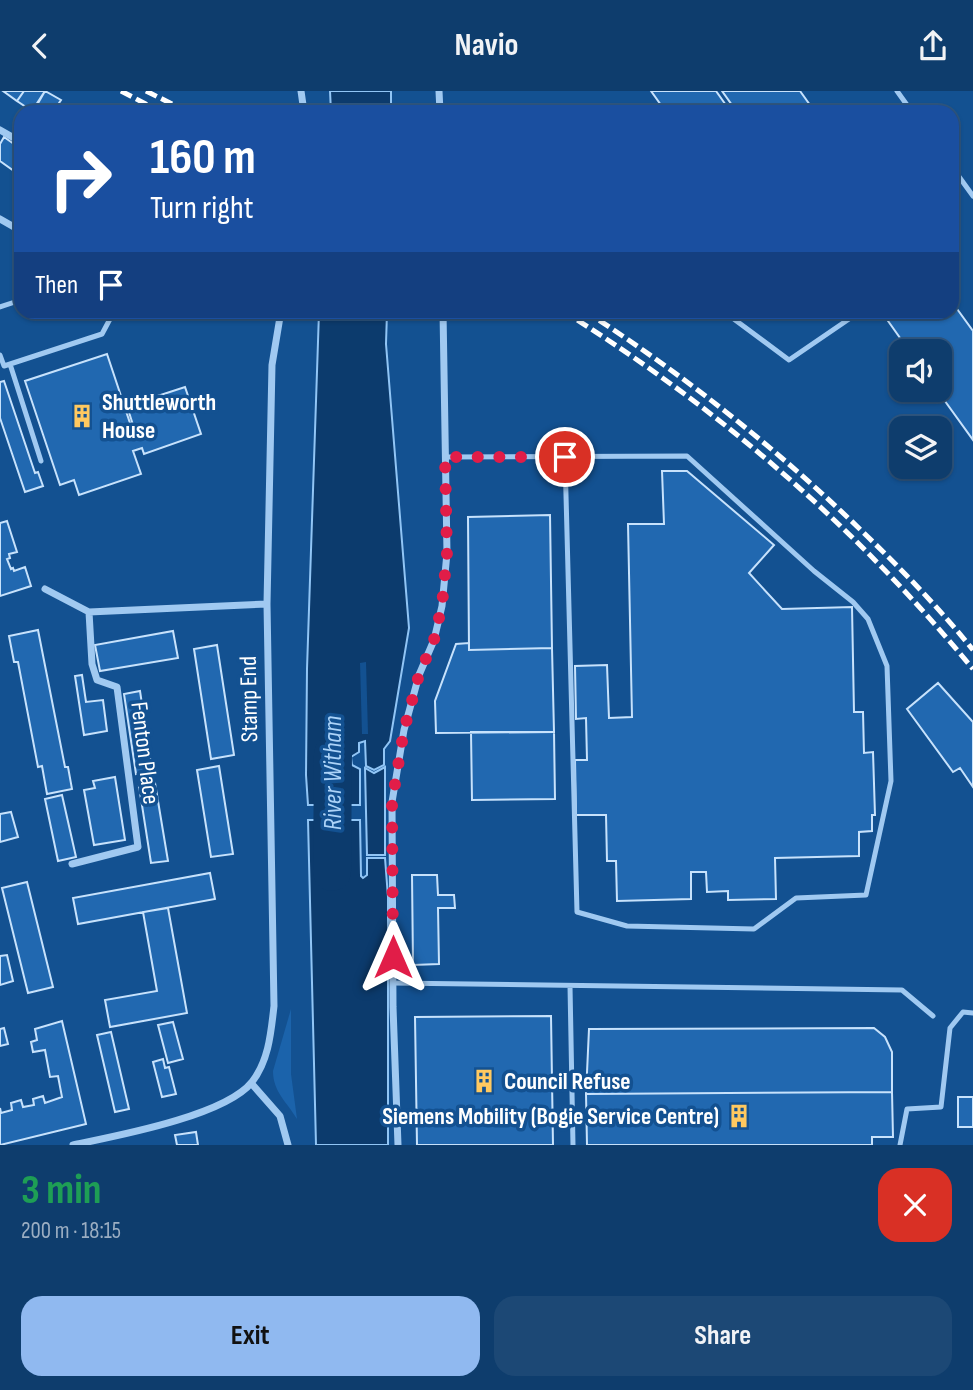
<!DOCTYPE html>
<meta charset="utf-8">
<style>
:root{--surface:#0e3d6d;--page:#1c4875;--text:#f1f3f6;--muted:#9baec2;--line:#2e5680;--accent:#90b9f0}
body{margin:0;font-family:"Sofia Sans Condensed",sans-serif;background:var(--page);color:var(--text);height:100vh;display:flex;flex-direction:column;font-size:26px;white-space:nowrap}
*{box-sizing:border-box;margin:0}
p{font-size:23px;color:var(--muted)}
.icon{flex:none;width:38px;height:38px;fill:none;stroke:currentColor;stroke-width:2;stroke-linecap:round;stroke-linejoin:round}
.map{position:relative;height:1054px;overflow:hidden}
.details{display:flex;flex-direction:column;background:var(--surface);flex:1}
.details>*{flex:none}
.top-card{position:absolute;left:14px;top:14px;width:945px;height:214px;border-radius:21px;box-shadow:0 2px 5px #0004,0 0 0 2px var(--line);background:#1a4fa0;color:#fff;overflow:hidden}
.tools{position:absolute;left:889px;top:248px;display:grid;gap:14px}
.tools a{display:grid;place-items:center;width:63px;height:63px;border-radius:14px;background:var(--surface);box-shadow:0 2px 5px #0004,0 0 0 2px var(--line);font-size:35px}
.pin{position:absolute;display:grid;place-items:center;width:60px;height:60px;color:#fff;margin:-30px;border:4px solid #fff;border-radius:50%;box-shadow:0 2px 7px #0007}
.me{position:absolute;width:77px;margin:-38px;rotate:0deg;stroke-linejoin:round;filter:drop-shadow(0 0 5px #0008)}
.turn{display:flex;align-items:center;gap:24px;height:147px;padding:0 21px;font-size:32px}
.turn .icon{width:91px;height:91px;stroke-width:2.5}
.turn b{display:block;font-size:49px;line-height:60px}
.then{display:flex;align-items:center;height:66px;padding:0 21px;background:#0003;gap:14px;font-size:26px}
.round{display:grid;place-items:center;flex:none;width:74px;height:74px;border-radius:21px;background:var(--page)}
.headline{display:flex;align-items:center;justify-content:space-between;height:119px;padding:0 21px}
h1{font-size:42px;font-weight:700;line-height:52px;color:#1e9e55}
.button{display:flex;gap:14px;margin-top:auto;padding:14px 21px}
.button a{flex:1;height:80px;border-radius:21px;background:var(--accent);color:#111;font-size:28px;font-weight:700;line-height:80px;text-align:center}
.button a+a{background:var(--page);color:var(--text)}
header{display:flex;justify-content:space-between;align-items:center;height:91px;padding:0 21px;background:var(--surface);font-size:32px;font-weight:700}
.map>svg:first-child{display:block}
.green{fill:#1b63ab}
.water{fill:#0c3b6d;stroke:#91c5f5;stroke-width:2}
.pier{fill:#135191}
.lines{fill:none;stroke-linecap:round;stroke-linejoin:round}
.river{stroke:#0c3b6d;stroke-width:38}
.building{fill:#2168b0;stroke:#c7e2fc;stroke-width:2}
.service{stroke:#a0c9f1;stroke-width:5}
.minor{stroke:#a0c9f1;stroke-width:7}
.rail{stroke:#fff;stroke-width:5;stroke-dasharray:12 5;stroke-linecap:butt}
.route{stroke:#e11d48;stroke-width:12;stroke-dasharray:0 21.6}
.labels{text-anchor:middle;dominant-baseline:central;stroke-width:7;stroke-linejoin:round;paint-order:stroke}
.poi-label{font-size:24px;font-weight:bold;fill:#fff;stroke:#135191;text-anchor:start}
.street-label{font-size:24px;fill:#fff;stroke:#135191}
.water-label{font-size:26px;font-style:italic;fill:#acd3f8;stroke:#135191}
</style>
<header><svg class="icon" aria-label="back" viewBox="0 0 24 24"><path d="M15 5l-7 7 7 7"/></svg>Navio<svg class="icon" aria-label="share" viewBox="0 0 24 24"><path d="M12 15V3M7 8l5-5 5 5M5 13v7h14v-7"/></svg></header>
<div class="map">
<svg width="973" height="1054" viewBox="0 0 973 1054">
<rect width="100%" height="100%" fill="#135191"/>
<path class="green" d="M291 918V983L297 1028C287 1011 273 1001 273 980Z"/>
<path class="water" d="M330 0H391V21H331Z
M319 221H387L386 253 409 537 390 650 384 658V674L374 679 366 675 365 650 359 652V661L351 666 352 674 360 678V714H308L306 684 307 578Z
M385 676V764H367L365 677 374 682Z
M308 729H360L361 785 363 787 367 784V767H385L388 806V1054H316Z"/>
<path class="pier" d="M366 571 368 643H362L360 572Z"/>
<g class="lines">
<path class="river" d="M332 781 333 663"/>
</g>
<path class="building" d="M3 0H24L17 10Z
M24 0H45L32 20 17 10Z
M45 0 61 9 53 21H33Z
M651 0H716L728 17 723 21H666Z
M722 0H800L815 21H737Z
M4 46 21 58V85L0 70V53Z
M952 211 973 240V349L937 299H940V261H910L881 220H952Z
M107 263 131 335 133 334 127 315 185 296 201 343 144 363 142 357 133 360 141 383 79 404 74 389 60 394 25 290Z
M4 290 35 382 38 381 43 395 25 401 0 327V291Z
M662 380H687L774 454 749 482 782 518 852 516 854 621H863L864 662 873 661 875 724H872V740L859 741V765L775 767 776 808 728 809V800L707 801 706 781H691V808L617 810 616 770H607L606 724H576L575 669H587L586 627 576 628 575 575 607 574 609 627 632 626 628 433H664Z
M550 424 552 557 469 559 468 426Z
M7 430 17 461 9 463 10 467 7 468 11 478 13 477 14 480 25 476 31 495 0 505V432Z
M38 539 65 676H68L72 698 47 703 42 675 38 676 18 571H14L9 545Z
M173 540 178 567 100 580 95 554Z
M469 552V559L552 557 554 641 436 642 435 610 456 553Z
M217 554 234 664 211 668 194 558Z
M82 584 86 611 103 609 107 640 84 644 75 585Z
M938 592 973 631V696L960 677 953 681 907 618Z
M140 600 152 680 136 683 124 603Z
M471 641H554L555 708 472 709Z
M219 675 233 763 211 766 197 679Z
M115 686 125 749 94 754 84 699 95 697 93 690Z
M155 692 168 770 151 772 139 695Z
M62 704 76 766 58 770 45 708Z
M11 721 18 746 0 751V723Z
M210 782 215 808 78 833 73 807Z
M412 784H437L438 804H454L455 817H438L439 873 413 874Z
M27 791 53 896 28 902 2 797Z
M168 817 187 922 110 936 105 909 157 900 143 821Z
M7 864 13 890 0 894V865Z
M551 925 553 1054H417L415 926Z
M62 930 86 1033 0 1054V1017L1 1022 12 1019 11 1012 21 1009 23 1016 34 1014 33 1008 43 1005 45 1012 62 1006 58 985 50 986 45 959 33 961 31 951 37 949 35 938Z
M173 931 183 968 168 972 158 934Z
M4 937 8 953 0 955V938Z
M874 937 885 946 892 961V1001L586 1003 589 938Z
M111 941 129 1018 115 1021 97 944Z
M163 968 165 977 169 976 176 1003 162 1006 153 971Z
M892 1001 893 1046H872V1054H587L586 1003Z
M958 1006H973V1036H958Z
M196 1041 198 1054H177L175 1044Z"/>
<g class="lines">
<path class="service" d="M897 0 912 21
M80 21 81 20
M952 76 973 105
M0 216 21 209
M723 220 789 269 849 228
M0 264 4 275 102 243 110 228 107 220
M10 273 41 370
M445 366 687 365 814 480 853 511 868 528 887 575 891 690 866 804 796 807 754 838 627 835 577 821 565 366
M393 892 902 899 933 925
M570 895 573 1054
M900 1054 907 1018 941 1016 950 937 963 921 973 922"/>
<path class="minor" d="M301 0 304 21
M439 0 440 21
M0 39 21 51
M0 128 21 140
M45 498 89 521 267 513
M72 773 138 756 117 596 97 589 92 573 89 521
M251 992 280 1025 288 1054
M73 1054C116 1045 225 1025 252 991 269 969 271 941 274 915L267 513 272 274 281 220
M398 1054 393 916 392 711 404 639 419 584 434 549 442 515 447 462 443 220"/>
<path class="rail" d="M121 0 161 21
M146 0 188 21
M563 220C721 319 854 434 973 578
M585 220C687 286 781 361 868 446 905 482 941 519 973 559"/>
</g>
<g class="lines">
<path class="route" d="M393 866 392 711 404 639 419 584 434 549 442 514 447 462 445 366H565"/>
</g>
<defs>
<g id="building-bare" transform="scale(1.89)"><path d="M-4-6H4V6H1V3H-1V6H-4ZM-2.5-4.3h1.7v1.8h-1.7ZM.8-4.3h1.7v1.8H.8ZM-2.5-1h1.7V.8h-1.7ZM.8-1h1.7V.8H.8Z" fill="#ffc960" stroke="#135191" stroke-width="2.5" paint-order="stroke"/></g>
</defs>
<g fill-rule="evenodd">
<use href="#building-bare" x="82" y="325"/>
<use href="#building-bare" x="484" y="990"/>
<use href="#building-bare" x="739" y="1025"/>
</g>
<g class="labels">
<g class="poi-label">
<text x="102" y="311">Shuttleworth<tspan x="102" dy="28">House</tspan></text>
<text x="504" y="990">Council Refuse</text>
<text x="719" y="1025" text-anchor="end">Siemens Mobility (Bogie Service Centre)</text>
</g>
<g class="street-label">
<text transform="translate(249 608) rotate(-91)">Stamp End</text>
<text transform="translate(145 662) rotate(83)">Fenton Place</text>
</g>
<g class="water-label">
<text transform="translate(333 682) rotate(-90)">River Witham</text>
</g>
</g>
</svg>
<div class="tools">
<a><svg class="icon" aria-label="sound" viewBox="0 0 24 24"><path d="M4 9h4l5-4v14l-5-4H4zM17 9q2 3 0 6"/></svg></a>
<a><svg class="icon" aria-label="layers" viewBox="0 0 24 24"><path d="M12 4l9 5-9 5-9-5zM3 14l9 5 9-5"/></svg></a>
</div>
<div class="pin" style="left:565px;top:366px;background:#d93025"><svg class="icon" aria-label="arrive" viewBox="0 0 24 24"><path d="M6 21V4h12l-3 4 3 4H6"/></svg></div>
<svg class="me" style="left:393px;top:866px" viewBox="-20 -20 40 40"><path d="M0-17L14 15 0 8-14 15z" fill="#e11d48" stroke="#fff" stroke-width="4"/></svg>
<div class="top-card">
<div class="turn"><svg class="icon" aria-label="right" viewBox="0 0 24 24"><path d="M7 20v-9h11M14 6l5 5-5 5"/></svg><div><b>160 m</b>Turn right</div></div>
<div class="then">Then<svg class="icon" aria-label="arrive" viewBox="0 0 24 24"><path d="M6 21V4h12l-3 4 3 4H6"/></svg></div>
</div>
</div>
<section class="details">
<div class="headline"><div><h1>3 min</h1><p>200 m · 18:15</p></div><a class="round" style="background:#d93025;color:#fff"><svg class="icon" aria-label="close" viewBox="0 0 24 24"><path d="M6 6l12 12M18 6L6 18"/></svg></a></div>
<div class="button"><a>Exit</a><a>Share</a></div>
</section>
